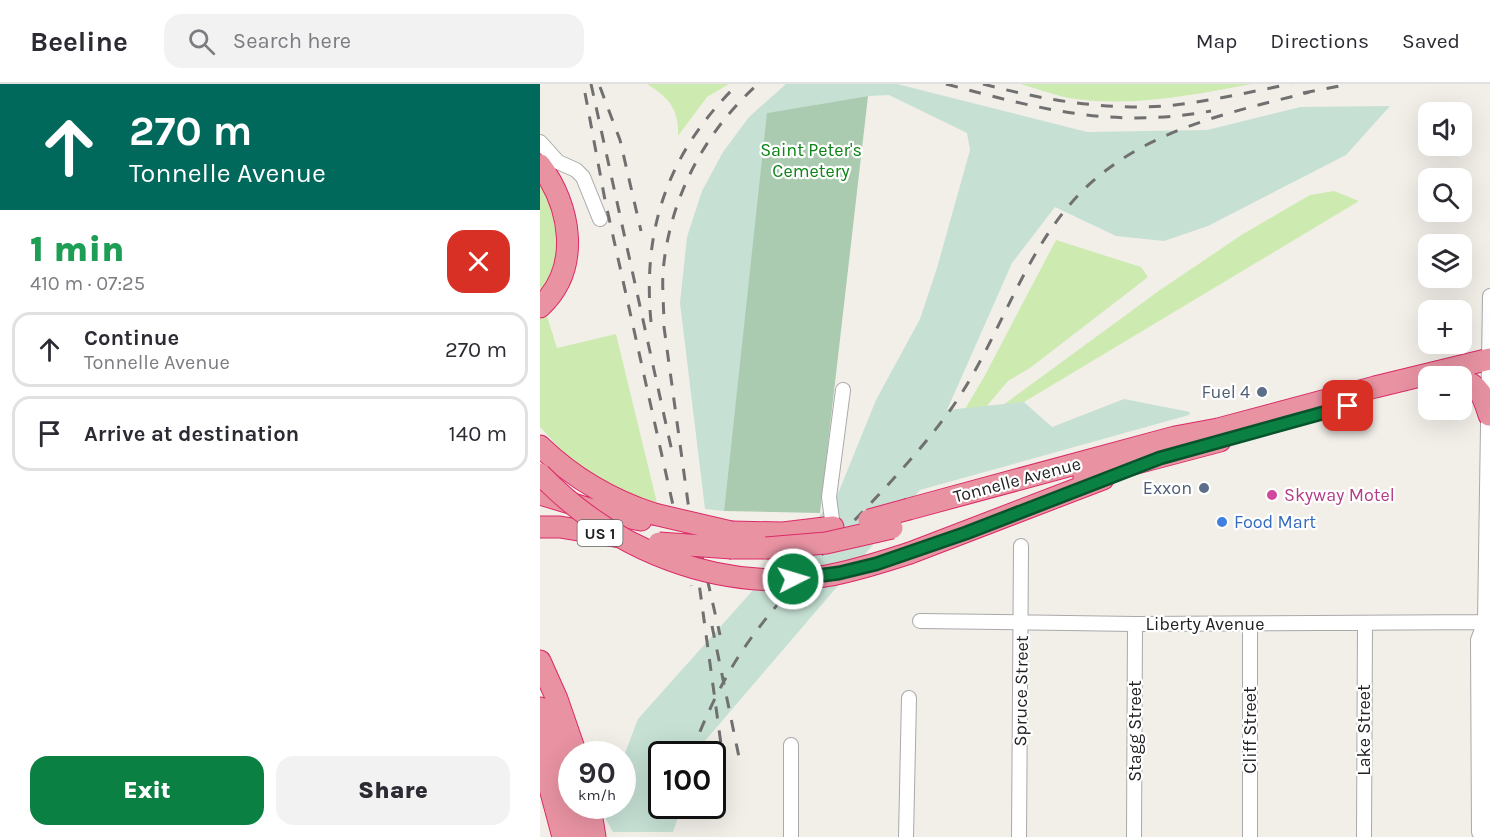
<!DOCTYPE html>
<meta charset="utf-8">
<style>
:root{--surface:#fff;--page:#f2f2f3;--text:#2b2b33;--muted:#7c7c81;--line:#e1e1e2;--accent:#0b8043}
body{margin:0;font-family:Karla,sans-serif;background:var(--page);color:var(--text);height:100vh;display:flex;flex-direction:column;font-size:22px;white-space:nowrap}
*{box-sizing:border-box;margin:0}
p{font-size:20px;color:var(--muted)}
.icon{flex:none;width:33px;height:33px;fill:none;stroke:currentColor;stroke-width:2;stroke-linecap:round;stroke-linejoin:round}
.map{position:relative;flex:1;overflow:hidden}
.sheet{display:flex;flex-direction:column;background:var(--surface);width:540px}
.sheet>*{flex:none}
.top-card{background:#00695c;color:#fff;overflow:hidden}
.buttons{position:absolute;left:878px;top:18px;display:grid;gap:12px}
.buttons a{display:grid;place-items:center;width:54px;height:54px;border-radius:12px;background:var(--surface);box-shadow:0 6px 24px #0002;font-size:30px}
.speed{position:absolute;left:18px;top:657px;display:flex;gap:12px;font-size:30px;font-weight:700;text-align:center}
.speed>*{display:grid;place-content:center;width:78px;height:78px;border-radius:50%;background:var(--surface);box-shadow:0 6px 24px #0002;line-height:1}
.speed small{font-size:15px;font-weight:400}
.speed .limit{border:3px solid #111;border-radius:9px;background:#fff;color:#111}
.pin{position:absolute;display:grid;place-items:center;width:51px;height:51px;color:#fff;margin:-26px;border-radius:12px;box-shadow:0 3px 9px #0006}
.me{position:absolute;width:66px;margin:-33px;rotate:85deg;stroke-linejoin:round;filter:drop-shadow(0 0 4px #0008)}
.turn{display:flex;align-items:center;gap:21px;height:126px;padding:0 30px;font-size:27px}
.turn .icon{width:78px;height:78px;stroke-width:2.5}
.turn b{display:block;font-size:42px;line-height:51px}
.round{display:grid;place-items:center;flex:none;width:63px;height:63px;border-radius:18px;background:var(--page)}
.summary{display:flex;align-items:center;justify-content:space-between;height:102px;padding:0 30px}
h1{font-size:36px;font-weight:800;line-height:45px;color:#1e9e55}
.button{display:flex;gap:12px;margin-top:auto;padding:12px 30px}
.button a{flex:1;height:69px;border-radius:18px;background:var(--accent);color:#fff;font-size:24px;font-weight:800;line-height:69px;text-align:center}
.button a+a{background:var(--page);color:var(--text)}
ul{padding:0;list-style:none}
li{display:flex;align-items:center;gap:18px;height:75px;margin:0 12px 9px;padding:0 18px;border:3px solid var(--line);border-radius:18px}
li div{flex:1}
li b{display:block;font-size:22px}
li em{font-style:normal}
header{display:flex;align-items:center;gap:36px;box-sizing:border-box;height:84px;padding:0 30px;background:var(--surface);border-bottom:2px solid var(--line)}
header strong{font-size:28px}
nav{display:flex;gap:33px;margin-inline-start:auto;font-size:21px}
.search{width:420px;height:54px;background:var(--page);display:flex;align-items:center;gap:15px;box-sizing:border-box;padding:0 21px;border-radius:18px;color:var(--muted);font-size:22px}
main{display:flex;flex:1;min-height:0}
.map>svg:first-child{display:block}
.grass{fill:#cdebb0}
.wetland{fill:#c6e0d4}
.cemetery{fill:#aacbaf}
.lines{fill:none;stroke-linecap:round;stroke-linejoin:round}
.minor-casing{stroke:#a9a9a9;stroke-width:16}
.highway-casing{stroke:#dc2a67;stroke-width:23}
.minor{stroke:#fff;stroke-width:14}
.highway{stroke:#e892a2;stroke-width:21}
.rail{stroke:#707070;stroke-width:3;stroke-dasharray:12 12;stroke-linecap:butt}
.highway-bridge-casing{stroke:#dc2a67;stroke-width:23;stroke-linecap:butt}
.highway-bridge{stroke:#e892a2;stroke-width:21}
.route-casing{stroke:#07532c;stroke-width:15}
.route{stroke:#0b8043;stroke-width:10}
.service-dot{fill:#5c6f8a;stroke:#fff;stroke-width:2}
.hotel-dot{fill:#d1479c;stroke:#fff;stroke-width:2}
.shop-dot{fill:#3f7fe0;stroke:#fff;stroke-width:2}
.labels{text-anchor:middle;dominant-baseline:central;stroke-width:4.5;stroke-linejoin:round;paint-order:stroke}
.shield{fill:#fff;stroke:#646464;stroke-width:1.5}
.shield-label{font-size:16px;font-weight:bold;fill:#222}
.park-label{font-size:18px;fill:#0c8416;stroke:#fff}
.service-label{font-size:18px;fill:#4e5e75;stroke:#fff;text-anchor:end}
.street-label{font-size:18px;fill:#222;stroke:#fff}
.hotel-label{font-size:18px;fill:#b23c85;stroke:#fff;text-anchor:start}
.shop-label{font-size:18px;fill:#366cbe;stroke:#fff;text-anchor:start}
</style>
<header>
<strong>Beeline</strong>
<div class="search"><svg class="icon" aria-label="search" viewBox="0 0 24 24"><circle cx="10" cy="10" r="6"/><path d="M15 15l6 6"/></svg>Search here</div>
<nav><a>Map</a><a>Directions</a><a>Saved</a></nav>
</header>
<main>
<section class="sheet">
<div class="top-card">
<div class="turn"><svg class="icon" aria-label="ahead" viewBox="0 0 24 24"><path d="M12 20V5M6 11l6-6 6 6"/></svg><div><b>270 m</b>Tonnelle Avenue</div></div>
</div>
<div class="summary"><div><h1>1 min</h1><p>410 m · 07:25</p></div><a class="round" style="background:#d93025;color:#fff"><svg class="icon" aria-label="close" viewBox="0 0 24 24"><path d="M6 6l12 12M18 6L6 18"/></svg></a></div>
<ul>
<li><svg class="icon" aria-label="ahead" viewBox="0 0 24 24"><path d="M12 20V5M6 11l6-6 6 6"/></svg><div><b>Continue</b><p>Tonnelle Avenue</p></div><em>270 m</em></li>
<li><svg class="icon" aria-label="arrive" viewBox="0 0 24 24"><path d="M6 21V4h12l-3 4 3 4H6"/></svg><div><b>Arrive at destination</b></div><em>140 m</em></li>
</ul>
<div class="button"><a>Exit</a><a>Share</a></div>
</section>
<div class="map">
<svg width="950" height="753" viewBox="0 0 950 753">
<rect width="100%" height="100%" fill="#f2efe9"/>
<path class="grass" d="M107 0H189L167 13 138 52C139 25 129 14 107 0Z
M480 0H712C653 11 588 24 529 14 513 11 496 4 480 0Z
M0 97C16 122 23 157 17 187 15 196 5 207 0 215Z
M794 107 819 117 484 318 463 321 620 206 703 150 770 111Z
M516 156 601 183 608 193 490 284 468 297 446 323 425 325 444 293Z
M7 232 17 264 76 250 117 419 89 410 35 381 0 343V235Z"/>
<path class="wetland" d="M246 0H357L547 48 667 46 760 23 850 22 806 71 668 142 624 157 576 152 515 123 472 179 407 326 484 318 512 343 584 315 650 328 649 331 380 406 164 658 159 670H122V722H142L133 748H73L62 728 64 722H82L83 674 98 635 297 412 336 316 380 235 397 184 430 66 427 49 349 11 328 12 228 29 184 427 165 425 140 219 147 153 162 107 183 68 209 33Z"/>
<path class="cemetery" d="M328 12 280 429 184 427 227 29Z"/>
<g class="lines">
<g class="minor-casing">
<path id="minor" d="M0 58 18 78 36 86 43 93 60 135
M293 443 289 413 303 306
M380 537 595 540 950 538
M251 661V753
M939 748 938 556 945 538
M366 753 369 614
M479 753 481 462
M594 753 595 540
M710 753V540
M824 753 825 540
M948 753 949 557 945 538 950 212"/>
</g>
<g class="highway-casing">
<path id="highway" d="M0 81C31 122 42 184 0 223
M921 296C940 300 944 315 949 331
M0 362C33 394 71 416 114 430
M544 393 680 357
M0 410 63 429 101 436
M369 425 635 353 678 345 835 303 950 275
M0 443H20L80 453
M191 448 243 449 293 443
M192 464H226
M370 469 563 395
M0 577 17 615 36 670
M0 624 23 690 32 721
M0 667 23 753
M32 722 39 753
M50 722 55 753"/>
</g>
<use href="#minor" class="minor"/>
<use href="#highway" class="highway"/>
<path class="rail" d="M51 0 133 372
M406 0C499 25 573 45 671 27
M443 0C503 16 563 26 625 22 667 18 709 8 751 0
M60 3 80 56 101 147
M45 9 65 116 151 502
M763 9 810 0
M111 238C102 143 129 67 198 0
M162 472 180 551
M172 542 200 678
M151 670C166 631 184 592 209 557 269 474 351 408 411 325 465 249 486 151 560 91 621 42 696 27 770 8
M184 682 124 243C124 225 122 206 123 188 129 116 164 48 218 0"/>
<g class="highway-bridge-casing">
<path id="highway-bridge" d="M0 390C74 467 179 509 286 492 315 487 342 478 370 469
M114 430 191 448
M329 436 369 425
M119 459 192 464
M226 464 286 459 352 444"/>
</g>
<use href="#highway-bridge" class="highway-bridge"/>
</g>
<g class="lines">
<g class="route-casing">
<path id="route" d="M253 495 299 489 336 480 426 449 620 374 808 322"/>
</g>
<use href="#route" class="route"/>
</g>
<g class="service-dot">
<circle cx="722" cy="308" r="6"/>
<circle cx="664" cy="404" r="6"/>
</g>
<circle class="hotel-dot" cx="732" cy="411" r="6"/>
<circle class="shop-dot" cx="682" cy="438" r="6"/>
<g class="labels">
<rect class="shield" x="37.5" y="436" width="45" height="26" rx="4.5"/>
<g class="shield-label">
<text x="60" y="449">US 1</text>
</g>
<g class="park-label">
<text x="271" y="66">Saint Peter's<tspan x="271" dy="21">Cemetery</tspan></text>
</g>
<g class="service-label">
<text x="710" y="308">Fuel 4</text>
<text x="652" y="404">Exxon</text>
</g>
<g class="street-label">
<text transform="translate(477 396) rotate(-15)">Tonnelle Avenue</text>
<text x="665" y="540">Liberty Avenue</text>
<text transform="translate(481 607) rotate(-89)">Spruce Street</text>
<text transform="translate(710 646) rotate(-90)">Cliff Street</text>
<text transform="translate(824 646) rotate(-90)">Lake Street</text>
<text transform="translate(595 647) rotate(-90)">Stagg Street</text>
</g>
<g class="hotel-label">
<text x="744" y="411">Skyway Motel</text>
</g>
<g class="shop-label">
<text x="694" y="438">Food Mart</text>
</g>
</g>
</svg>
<div class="buttons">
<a><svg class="icon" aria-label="sound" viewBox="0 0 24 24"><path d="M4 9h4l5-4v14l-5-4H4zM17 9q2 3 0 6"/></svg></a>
<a><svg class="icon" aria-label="search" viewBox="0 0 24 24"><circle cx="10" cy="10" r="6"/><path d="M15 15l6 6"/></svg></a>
<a><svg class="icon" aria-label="layers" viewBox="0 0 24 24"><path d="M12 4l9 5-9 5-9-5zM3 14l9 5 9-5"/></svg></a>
<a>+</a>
<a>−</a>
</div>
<div class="speed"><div>90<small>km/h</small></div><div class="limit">100</div></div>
<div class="pin" style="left:808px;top:322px;background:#d93025"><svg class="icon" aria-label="arrive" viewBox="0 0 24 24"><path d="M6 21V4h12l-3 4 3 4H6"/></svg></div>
<svg class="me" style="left:253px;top:495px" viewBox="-20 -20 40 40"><circle r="17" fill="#0b8043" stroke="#fff" stroke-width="3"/><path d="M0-11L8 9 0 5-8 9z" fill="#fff"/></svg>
</div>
</main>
